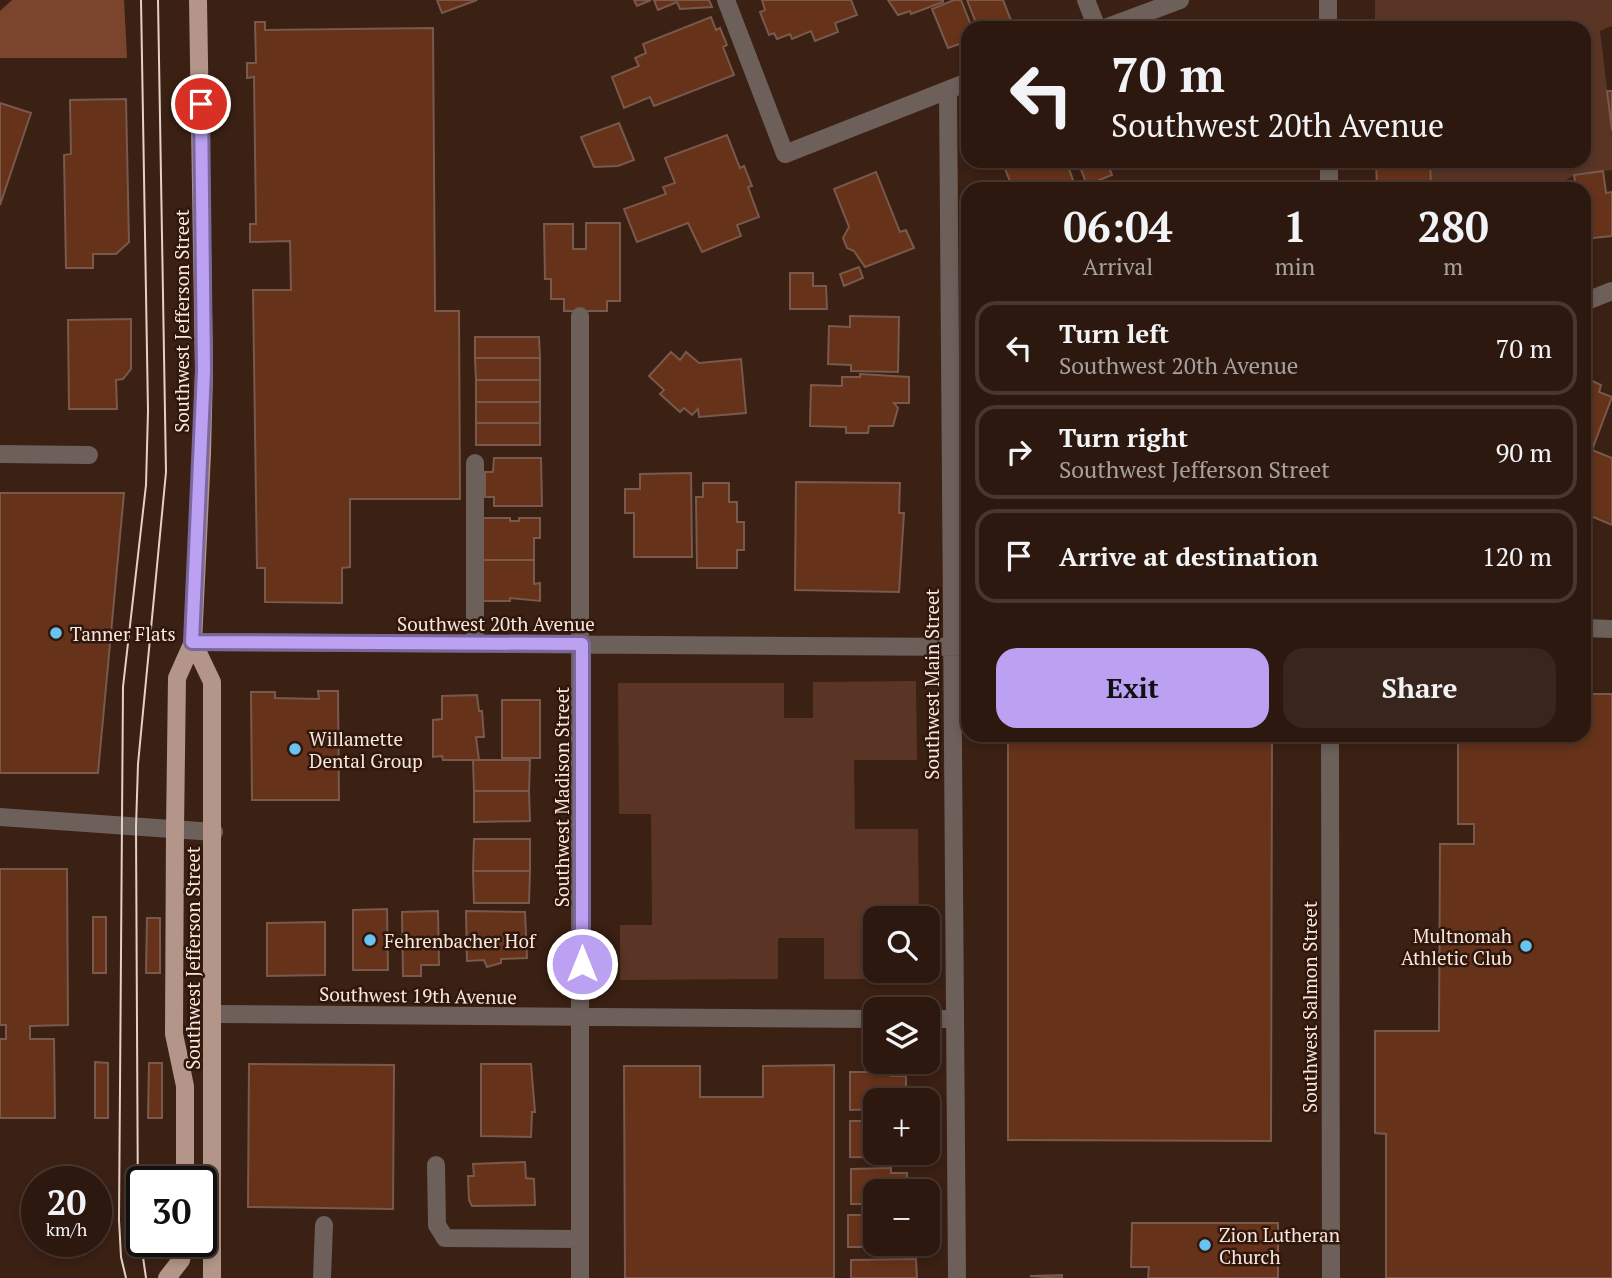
<!DOCTYPE html>
<meta charset="utf-8">
<style>
:root{--surface:#2c180f;--page:#38251d;--text:#f1f3f6;--muted:#a6a09e;--line:#48372f;--accent:#bca0f2}
body{margin:0;font-family:"PT Serif",serif;background:var(--page);color:var(--text);height:100vh;display:flex;flex-direction:column;font-size:26px;white-space:nowrap}
*{box-sizing:border-box;margin:0}
p{font-size:23px;color:var(--muted)}
.icon{flex:none;width:38px;height:38px;fill:none;stroke:currentColor;stroke-width:2;stroke-linecap:round;stroke-linejoin:round}
.map{position:relative;flex:1;overflow:hidden}
.details{position:absolute;left:961px;top:182px;width:630px;height:560px;display:flex;flex-direction:column;background:var(--surface);border-radius:21px;box-shadow:0 4px 10px #0003,0 0 0 2px var(--line)}
.details>*{flex:none}
.banner{position:absolute;left:961px;top:21px;width:630px;height:147px;border-radius:21px;box-shadow:0 4px 10px #0003,0 0 0 2px var(--line);background:#2c180f;color:var(--text);overflow:hidden}
.tools{position:absolute;left:863px;top:906px;display:grid;gap:14px}
.tools a{display:grid;place-items:center;width:77px;height:77px;border-radius:14px;background:var(--surface);box-shadow:0 4px 10px #0003,0 0 0 2px var(--line);font-size:35px}
.speed{position:absolute;left:21px;top:1166px;display:flex;gap:14px;font-size:35px;font-weight:700;text-align:center}
.speed>*{display:grid;place-content:center;width:91px;height:91px;border-radius:50%;background:var(--surface);box-shadow:0 4px 10px #0003,0 0 0 2px var(--line);line-height:1}
.speed small{font-size:18px;font-weight:400}
.speed .limit{border:4px solid #111;border-radius:10px;background:#fff;color:#111}
.pin{position:absolute;display:grid;place-items:center;width:60px;height:60px;color:#fff;margin:-30px;border:4px solid #fff;border-radius:50%;box-shadow:0 2px 7px #0007}
.me{position:absolute;width:77px;margin:-38px;rotate:0deg;stroke-linejoin:round;filter:drop-shadow(0 0 5px #0008)}
.turn{display:flex;align-items:center;gap:24px;height:147px;padding:0 35px;font-size:32px}
.turn .icon{width:91px;height:91px;stroke-width:2.5}
.turn b{display:block;font-size:49px;line-height:60px}
.eta{display:flex;justify-content:space-evenly;align-items:center;height:119px;text-align:center}
.eta b{font-size:42px;font-weight:800;line-height:49px}
.primary-button{display:flex;gap:14px;margin-top:auto;padding:14px 35px}
.primary-button a{flex:1;height:80px;border-radius:21px;background:var(--accent);color:#111;font-size:28px;font-weight:800;line-height:80px;text-align:center}
.primary-button a+a{background:var(--page);color:var(--text)}
ul{padding:0;list-style:none}
li{display:flex;align-items:center;gap:21px;height:94px;margin:0 14px 10px;padding:0 21px;border:4px solid var(--line);border-radius:21px}
li div{flex:1}
li b{display:block;font-size:26px}
li em{font-style:normal}
.map>svg:first-child{display:block}
.green{fill:#5a3525}
.forest{fill:#7b452d}
.building{fill:#66321a;stroke:#78594c;stroke-width:2}
.lines{fill:none;stroke-linecap:round;stroke-linejoin:round}
.minor{stroke:#6d5f59;stroke-width:18}
.major{stroke:#b39589;stroke-width:18}
.tram{stroke:#e4d1c9;stroke-width:2}
.route-casing{stroke:#7a689d;stroke-width:18}
.route{stroke:#bca0f2;stroke-width:12}
.poi-dot{fill:#69c3f1;stroke:#30170b;stroke-width:2.5}
.labels{text-anchor:middle;dominant-baseline:central;stroke-width:5;stroke-linejoin:round;paint-order:stroke}
.street-label{font-size:19px;fill:#f9e7df;stroke:#30170b}
.poi-label{font-size:19px;fill:#f9e7df;stroke:#30170b;text-anchor:start}
</style>
<div class="map">
<svg width="1612" height="1278" viewBox="0 0 1612 1278">
<rect width="100%" height="100%" fill="#3b2014"/>
<path class="green" d="M1375 0H1612V26L1600 31 1612 130V170L1574 175 1557 186 1431 189 1430 161H1584V28H1375Z
M916 681 917 760H854L855 829H918L919 919H875V971H920V979H824V938H778V979L620 980V925H652L651 814H619L618 683H784V718H813V682Z"/>
<path class="forest" d="M12 0H124L127 58H0V11Z"/>
<path class="building" d="M437 0H477L442 13Z
M634 0H651L637 6Z
M654 0H709L712 7 680 9 677 2 658 10Z
M762 0H851L857 15 835 23 838 32 815 41 811 31 792 39 790 34 777 39 774 33 769 35 760 12 765 10Z
M888 0H943V2L911 14 910 11 898 15Z
M954 0H961L972 28H968V41L948 48 932 9Z
M967 0H1003L1012 23 999 28H978Z
M711 17 716 30 720 28 727 45 723 47 734 75 654 106 650 97 624 108 612 77 639 66 635 58 646 53 643 44Z
M255 22H265V30L433 28 435 311H459L460 499H350V567L342 568V603L265 602V568H257L253 290H291L290 241 250 242V224H256L254 77 247 78V63H256Z
M1607 91H1612V130Z
M126 99 129 242 116 254H93V268H66L64 155 71 154 70 100Z
M0 103 31 113 0 205Z
M619 123 634 160 618 166 594 167 581 137Z
M727 135 740 168 744 166 752 186 748 187 759 217 737 225 741 236 702 252 688 223 637 242 624 209 666 194 663 187 675 183 665 158Z
M1002 161H1066L1073 180 1068 182 1070 189H1055L1053 186 1045 189H1013Z
M1082 161H1128L1109 168 1112 175 1087 185 1080 167 1084 166Z
M1376 161H1430L1431 189H1377Z
M1603 171 1606 193 1612 192V236L1584 239V189H1576L1574 175Z
M876 172 900 232 906 230 914 248 865 267 854 251 847 248 843 238 849 227 834 189Z
M1557 186V189H1512V187Z
M586 223H620V301H607V311H564V299H551V279H545L544 224H573V249H586Z
M859 267 863 278 844 286 840 274Z
M790 273H813V286H826L827 309H790Z
M850 316 899 317 898 372 851 371V365L828 364 829 326 850 327Z
M131 319V369L123 379 116 380 117 409H69L68 320Z
M475 337H539L540 358H475Z
M671 352 680 360 686 352 699 363 741 359 746 413 699 417 698 409 692 415 684 408 680 412 660 394 664 390 649 376Z
M475 358H540V380H476Z
M860 374 909 377V403H894L898 408 893 426H869L868 433H846V427L810 426 811 385 842 386V377H860Z
M1584 377 1601 385 1599 392 1612 397 1592 450 1612 458V525L1584 513Z
M476 380H540V402H476Z
M476 402H540V423H476Z
M476 423H540V445H476Z
M494 458H541L542 506H494V497H485V472H493Z
M691 473 692 557H634V513H625V489H640V474Z
M796 482 900 483 899 513H904L899 592 795 590Z
M703 483H729V502H737V522H744V550H737V568H697L696 497H703Z
M0 493H124L98 773H0Z
M480 518H510V521H519V518H540V538H534V560H480Z
M480 560H534V584L540 583V601L510 598V601H480Z
M318 691H338L339 800H252L251 692H275V698L319 699Z
M1584 694H1612V1278H1386V1134L1375 1133V1031H1439L1440 844H1474V824H1458V735H1584Z
M477 695 479 711H482L484 737H476L479 760H443L442 756 433 757V720L442 719V696Z
M502 700H540V758H502Z
M1008 735H1272L1271 1141 1008 1140Z
M473 760H530L529 791H474Z
M474 791H529L530 821 474 822Z
M474 839H530V871H473Z
M0 869H67L68 1025 30 1026V1039H54L55 1118H0V1039H6V1025H0Z
M473 871H530L529 903H474Z
M387 909 388 970H353V910Z
M438 911 439 965H421V976H403L402 912Z
M466 911 525 912 527 958 501 959V963L487 967 484 960 467 961Z
M93 917H106V973H93Z
M147 918H160V973H146Z
M325 922V975L267 976V923Z
M95 1062 108 1063V1118H95Z
M149 1063H162V1118H148Z
M249 1064 394 1065 393 1209 248 1207Z
M481 1064H531L535 1112H532L531 1137 481 1136Z
M834 1065V1278H625L624 1066H700V1097H763V1066Z
M850 1072H891V1076H906V1101H875V1109L850 1110Z
M850 1121H875V1153H906V1158L850 1157Z
M525 1162 526 1178 534 1179 535 1205 472 1206 469 1200 468 1176H474L473 1164Z
M891 1168V1173H907V1192H875V1204H851V1169Z
M848 1215H875V1244L914 1247H848Z
M1132 1223H1278V1278H1148L1149 1267H1131Z
M916 1259 917 1278H851V1260Z
M1062 1275V1278L1030 1276Z"/>
<g class="lines">
<path class="minor" d="M726 0 785 154 968 82
M1086 0 1097 28
M1328 0V28
M1105 28 1180 0
M948 90 957 1278
M1329 161V189
M1584 302 1612 291
M0 454 89 455
M475 463V643
M1584 628 1612 629
M193 642 968 647
M1330 735 1331 1278
M0 817 214 832
M213 1014 875 1019
M928 1019H955
M436 1165 437 1225 445 1238 580 1239
M322 1278 324 1225
M580 1278V316"/>
<path class="major" d="M193 642 212 682V1278
M185 1181V1086L174 1034 175 829 177 678 193 642 202 454 204 371 198 0
M167 1278 181 1260 186 1241"/>
<path class="tram" d="M126 1278 121 1257 119 1220 123 687 146 485 148 411 141 0
M146 1278 138 1222 136 827 138 764 166 472 158 0"/>
</g>
<g class="lines">
<g class="route-casing">
<path id="route" d="M201 104 204 371 192 642 582 644V964"/>
</g>
<use href="#route" class="route"/>
</g>
<g class="poi-dot">
<circle cx="56" cy="633" r="7"/>
<circle cx="295" cy="749" r="7"/>
<circle cx="370" cy="940" r="7"/>
<circle cx="1526" cy="946" r="7"/>
<circle cx="1205" cy="1245" r="7"/>
</g>
<g class="labels">
<g class="street-label">
<text transform="translate(181 321) rotate(-90)">Southwest Jefferson Street</text>
<text x="496" y="623">Southwest 20th Avenue</text>
<text transform="translate(931 684) rotate(-90)">Southwest Main Street</text>
<text transform="translate(561 797) rotate(-90)">Southwest Madison Street</text>
<text transform="translate(192 958) rotate(-90)">Southwest Jefferson Street</text>
<text transform="translate(418 995) rotate(1)">Southwest 19th Avenue</text>
<text transform="translate(1309 1007) rotate(-90)">Southwest Salmon Street</text>
</g>
<g class="poi-label">
<text x="70" y="633">Tanner Flats</text>
<text x="309" y="738">Willamette<tspan x="309" dy="22">Dental Group</tspan></text>
<text x="1512" y="935" text-anchor="end">Multnomah<tspan x="1512" dy="22">Athletic Club</tspan></text>
<text x="384" y="940">Fehrenbacher Hof</text>
<text x="1219" y="1234">Zion Lutheran<tspan x="1219" dy="22">Church</tspan></text>
</g>
</g>
</svg>
<div class="tools">
<a><svg class="icon" aria-label="search" viewBox="0 0 24 24"><circle cx="10" cy="10" r="6"/><path d="M15 15l6 6"/></svg></a>
<a><svg class="icon" aria-label="layers" viewBox="0 0 24 24"><path d="M12 4l9 5-9 5-9-5zM3 14l9 5 9-5"/></svg></a>
<a>+</a>
<a>−</a>
</div>
<div class="speed"><div>20<small>km/h</small></div><div class="limit">30</div></div>
<div class="pin" style="left:201px;top:104px;background:#d93025"><svg class="icon" aria-label="arrive" viewBox="0 0 24 24"><path d="M6 21V4h12l-3 4 3 4H6"/></svg></div>
<svg class="me" style="left:582px;top:964px" viewBox="-20 -20 40 40"><circle r="17" fill="#bca0f2" stroke="#fff" stroke-width="3"/><path d="M0-11L8 9 0 5-8 9z" fill="#fff"/></svg>
<div class="banner">
<div class="turn"><svg class="icon" aria-label="left" viewBox="0 0 24 24"><path d="M17 20v-9H6M10 6l-5 5 5 5"/></svg><div><b>70 m</b>Southwest 20th Avenue</div></div>
</div>
<section class="details">
<div class="eta">
<div><b>06:04</b><p>Arrival</p></div>
<div><b>1</b><p>min</p></div>
<div><b>280</b><p>m</p></div>
</div>
<ul>
<li><svg class="icon" aria-label="left" viewBox="0 0 24 24"><path d="M17 20v-9H6M10 6l-5 5 5 5"/></svg><div><b>Turn left</b><p>Southwest 20th Avenue</p></div><em>70 m</em></li>
<li><svg class="icon" aria-label="right" viewBox="0 0 24 24"><path d="M7 20v-9h11M14 6l5 5-5 5"/></svg><div><b>Turn right</b><p>Southwest Jefferson Street</p></div><em>90 m</em></li>
<li><svg class="icon" aria-label="arrive" viewBox="0 0 24 24"><path d="M6 21V4h12l-3 4 3 4H6"/></svg><div><b>Arrive at destination</b></div><em>120 m</em></li>
</ul>
<div class="primary-button"><a>Exit</a><a>Share</a></div>
</section>
</div>
